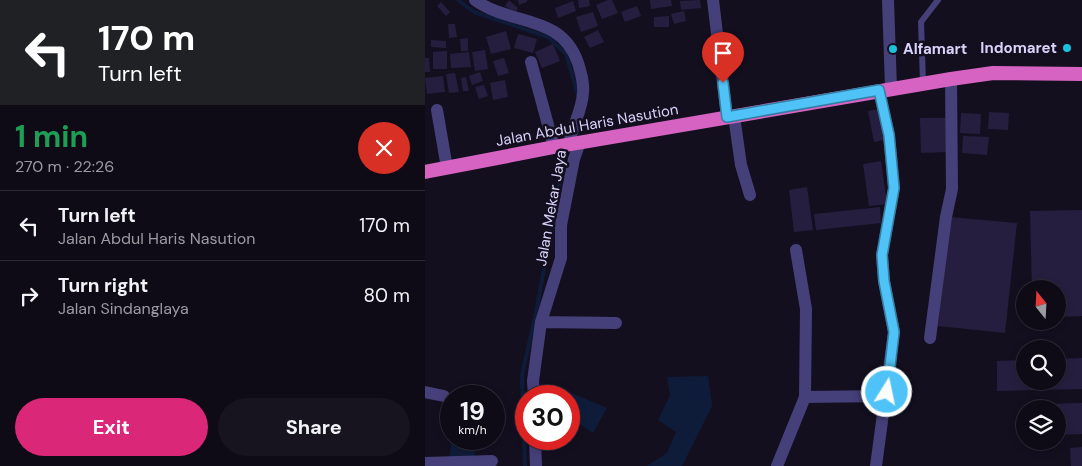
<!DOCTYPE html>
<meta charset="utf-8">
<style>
:root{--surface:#0e0b17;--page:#171420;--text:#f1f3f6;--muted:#9b9ba1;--line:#2e2b36;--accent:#db2777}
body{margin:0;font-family:"DM Sans",sans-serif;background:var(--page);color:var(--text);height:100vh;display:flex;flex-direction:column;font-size:19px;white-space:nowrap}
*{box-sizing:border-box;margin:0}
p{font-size:16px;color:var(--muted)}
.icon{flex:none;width:28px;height:28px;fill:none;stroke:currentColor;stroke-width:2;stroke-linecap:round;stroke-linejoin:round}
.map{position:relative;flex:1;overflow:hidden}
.details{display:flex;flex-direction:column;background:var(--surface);width:425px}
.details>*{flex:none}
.hud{background:#202124;color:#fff;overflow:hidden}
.needle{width:32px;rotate:342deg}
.controls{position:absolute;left:591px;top:280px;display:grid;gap:10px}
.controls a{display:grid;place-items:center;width:50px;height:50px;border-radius:50%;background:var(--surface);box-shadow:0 2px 8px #0003,0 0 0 1px var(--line);font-size:25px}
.speed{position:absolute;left:15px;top:385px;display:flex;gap:10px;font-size:25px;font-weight:700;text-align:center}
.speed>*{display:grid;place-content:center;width:65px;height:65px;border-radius:50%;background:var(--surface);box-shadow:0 2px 8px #0003,0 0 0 1px var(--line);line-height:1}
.speed small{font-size:12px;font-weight:400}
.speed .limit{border:8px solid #d22;background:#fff;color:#111}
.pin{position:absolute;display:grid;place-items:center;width:42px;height:42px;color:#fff;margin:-51px -21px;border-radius:50% 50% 50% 0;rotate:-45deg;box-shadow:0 0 5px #0007}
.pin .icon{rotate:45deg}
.me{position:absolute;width:55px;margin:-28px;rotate:10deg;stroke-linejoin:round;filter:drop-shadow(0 0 4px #0008)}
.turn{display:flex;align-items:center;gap:18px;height:105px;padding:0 15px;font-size:22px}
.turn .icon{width:65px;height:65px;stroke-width:2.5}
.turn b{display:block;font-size:35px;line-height:42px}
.round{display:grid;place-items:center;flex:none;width:52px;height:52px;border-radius:26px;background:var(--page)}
.summary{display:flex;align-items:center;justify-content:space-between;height:85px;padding:0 15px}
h1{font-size:30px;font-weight:700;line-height:38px;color:#1e9e55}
.cta{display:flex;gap:10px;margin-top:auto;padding:10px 15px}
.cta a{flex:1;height:58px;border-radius:30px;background:var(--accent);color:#fff;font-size:20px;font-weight:700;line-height:58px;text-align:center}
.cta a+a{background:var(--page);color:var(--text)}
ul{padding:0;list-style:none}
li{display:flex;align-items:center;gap:15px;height:70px;padding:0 15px;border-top:1px solid var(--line)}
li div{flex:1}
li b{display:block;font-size:19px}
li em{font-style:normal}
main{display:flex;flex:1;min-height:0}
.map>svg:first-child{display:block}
.water{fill:#0f1c39}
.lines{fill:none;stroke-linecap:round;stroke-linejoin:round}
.stream{stroke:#0f1c39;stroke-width:4}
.building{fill:#261e3e}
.service{stroke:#454079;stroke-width:6}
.minor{stroke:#454079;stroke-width:12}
.tertiary{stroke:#454079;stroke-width:12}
.trunk{stroke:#d662c2;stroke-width:14}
.route-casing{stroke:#337fa1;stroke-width:12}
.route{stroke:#4fc3f7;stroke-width:9}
.poi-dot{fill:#1bc0dd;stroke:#130f1f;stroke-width:2}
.labels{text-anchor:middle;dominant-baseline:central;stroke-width:5;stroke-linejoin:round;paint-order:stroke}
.poi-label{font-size:15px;font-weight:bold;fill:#d9d3fa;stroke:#130f1f;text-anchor:end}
.street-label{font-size:15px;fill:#d9d3fa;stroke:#130f1f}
</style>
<main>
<section class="details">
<div class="hud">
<div class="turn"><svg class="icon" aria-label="left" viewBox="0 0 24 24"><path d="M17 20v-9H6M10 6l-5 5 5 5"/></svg><div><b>170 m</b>Turn left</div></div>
</div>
<div class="summary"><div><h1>1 min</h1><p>270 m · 22:26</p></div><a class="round" style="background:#d93025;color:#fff"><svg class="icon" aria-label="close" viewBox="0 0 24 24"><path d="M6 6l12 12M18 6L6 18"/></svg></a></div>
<ul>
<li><svg class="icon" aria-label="left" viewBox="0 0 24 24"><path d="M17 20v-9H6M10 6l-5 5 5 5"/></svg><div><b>Turn left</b><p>Jalan Abdul Haris Nasution</p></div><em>170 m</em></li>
<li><svg class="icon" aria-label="right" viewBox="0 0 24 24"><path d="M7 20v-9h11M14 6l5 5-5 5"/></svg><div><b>Turn right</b><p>Jalan Sindanglaya</p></div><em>80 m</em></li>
</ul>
<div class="cta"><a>Exit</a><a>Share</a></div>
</section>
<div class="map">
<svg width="657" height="466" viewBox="0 0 657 466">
<rect width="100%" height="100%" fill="#130f1f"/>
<path class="water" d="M283 376 287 406 257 466H222L242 453 251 432 233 420 245 395 242 377Z
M147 393 182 408 168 433 144 417Z
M27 439H52L49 457 24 459Z"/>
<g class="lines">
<path class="stream" d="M33 0 49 12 123 37 141 54 153 95
M100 466 97 375 111 313 141 147"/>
</g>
<path class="building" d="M84 0 93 8 90 13 80 6Z
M93 0H102V2L94 5Z
M153 0H164L165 6 154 8Z
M183 0H187L193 13 177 19 171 5Z
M225 0H246L247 6 226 9Z
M275 0 276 8 256 10 255 1Z
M148 1 151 11 133 18 130 8Z
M16 2 25 12 21 16 12 6Z
M212 6 216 16 200 22 196 12Z
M259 11 261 21 249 24 246 14Z
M168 12 173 26 156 32 151 17Z
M244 16V27H229V17Z
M23 24H30L32 37 24 38Z
M173 30 179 42 165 48 159 37Z
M81 31 86 49 66 54 61 37Z
M93 34 112 39 108 53 89 48Z
M43 38V51H36L35 39Z
M6 40 21 41V48L6 47Z
M128 44 135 61 117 68 110 52Z
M60 50 63 69 50 71 47 52Z
M22 51V69H8V52Z
M44 52 46 67 26 68 25 54Z
M0 58H4L5 72H0Z
M79 58 84 73 73 76 68 61Z
M55 72 58 81 47 85 44 76Z
M30 73 34 92 24 93 21 74Z
M18 76 20 92 2 94 0 78Z
M41 77 44 91H38L36 78Z
M80 80 83 97 68 100 65 83Z
M59 85 63 96 54 99 50 87Z
M454 109 459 140 449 142 443 111Z
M564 112 584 113 583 130 563 129Z
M536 113 556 114 555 134 535 133Z
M495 118H521L522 152 496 153Z
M538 136 564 137 562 155 537 153Z
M456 161 462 204 444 206 438 164Z
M382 187 388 230 369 232 364 190Z
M455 207 456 223 391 230 389 214Z
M657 210V316L632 317V289H607L605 211Z
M525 217 592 223 580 333 513 326Z
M657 358V389L572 391V361L600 360V381H632V359Z
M657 403V434L632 435V409H621V404Z
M657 447V466H646L645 448Z"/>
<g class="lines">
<path class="service" d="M498 83 496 22 513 0"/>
<path class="minor" d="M50 0C85 26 136 13 153 63 156 73 159 82 158 93 157 111 147 126 144 144
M463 0 466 88
M106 62 129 147
M12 110 22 168
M309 116 316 165 325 195
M371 250 381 309 380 397
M116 322 191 323
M505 338 521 217 527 189 526 79
M0 392 19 396
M109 396 108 381 116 322 136 258V225L149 159 155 142
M110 439 111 466
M0 463 67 461
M352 466 380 397 461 396
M451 466 469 332 459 281 457 255 469 188 464 135 454 90"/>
<path class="tertiary" d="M288 0 302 117"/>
<path class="trunk" d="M0 172 129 147 526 79 568 73 657 74"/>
</g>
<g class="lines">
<g class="route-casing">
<path id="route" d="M298 83 302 117 454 90 464 135 469 188 457 255 459 281 469 332 462 392"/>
</g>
<use href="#route" class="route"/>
</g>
<g class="poi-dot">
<circle cx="642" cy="48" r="5"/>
<circle cx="468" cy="49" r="5"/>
</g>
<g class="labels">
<g class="poi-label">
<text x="632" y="48">Indomaret</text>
<text x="478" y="49" text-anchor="start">Alfamart</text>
</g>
<g class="street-label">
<text transform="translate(162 125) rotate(-10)">Jalan Abdul Haris Nasution</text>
<text transform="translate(126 208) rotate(-80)">Jalan Mekar Jaya</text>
</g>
</g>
</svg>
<div class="controls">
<a><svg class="needle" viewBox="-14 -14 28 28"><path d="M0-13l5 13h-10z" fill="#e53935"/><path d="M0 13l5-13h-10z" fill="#9b9ba1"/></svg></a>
<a><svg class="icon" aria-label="search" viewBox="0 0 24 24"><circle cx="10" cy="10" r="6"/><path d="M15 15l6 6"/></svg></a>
<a><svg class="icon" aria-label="layers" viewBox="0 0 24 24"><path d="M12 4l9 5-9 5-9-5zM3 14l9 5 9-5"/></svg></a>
</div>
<div class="speed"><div>19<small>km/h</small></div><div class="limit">30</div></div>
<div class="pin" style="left:298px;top:83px;background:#d93025"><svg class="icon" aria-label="arrive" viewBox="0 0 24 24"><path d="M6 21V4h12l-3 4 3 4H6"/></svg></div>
<svg class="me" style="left:462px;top:392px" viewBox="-20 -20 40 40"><circle r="17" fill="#4fc3f7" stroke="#fff" stroke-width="3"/><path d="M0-11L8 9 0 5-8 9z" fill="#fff"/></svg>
</div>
</main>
